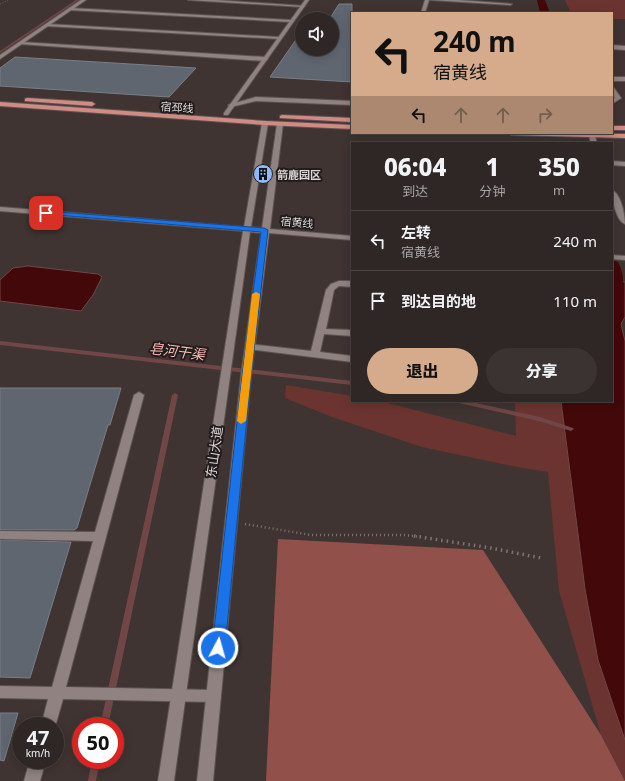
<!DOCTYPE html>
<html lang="zh">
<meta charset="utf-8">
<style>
:root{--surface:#2f2726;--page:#3b3332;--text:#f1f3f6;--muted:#a7a5a7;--line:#4a4443;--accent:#d6ab8b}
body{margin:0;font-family:"Noto Sans","Noto Sans SC",sans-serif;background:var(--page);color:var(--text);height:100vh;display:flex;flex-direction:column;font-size:15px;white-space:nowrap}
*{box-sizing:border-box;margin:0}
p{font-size:13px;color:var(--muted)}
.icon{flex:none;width:22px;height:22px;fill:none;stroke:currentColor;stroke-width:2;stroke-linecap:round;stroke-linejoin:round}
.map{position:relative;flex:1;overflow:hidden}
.sheet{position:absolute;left:351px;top:142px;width:262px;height:260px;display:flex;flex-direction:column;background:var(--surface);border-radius:0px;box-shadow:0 2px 10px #0003,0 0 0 1px var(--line)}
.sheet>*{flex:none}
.banner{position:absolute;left:351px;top:12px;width:262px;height:122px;border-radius:0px;box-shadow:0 2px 10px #0003,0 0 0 1px var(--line);background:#d6ab8b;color:#111;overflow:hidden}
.controls{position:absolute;left:295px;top:12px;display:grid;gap:8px}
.controls a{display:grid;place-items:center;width:44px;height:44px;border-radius:50%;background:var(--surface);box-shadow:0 2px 10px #0003,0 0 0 1px var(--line);font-size:20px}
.speed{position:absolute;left:12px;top:717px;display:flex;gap:8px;font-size:20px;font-weight:700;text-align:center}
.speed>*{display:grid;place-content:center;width:52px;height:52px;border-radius:50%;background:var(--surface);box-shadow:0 2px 10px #0003,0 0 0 1px var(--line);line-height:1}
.speed small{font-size:10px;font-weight:400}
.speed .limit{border:6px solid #d22;background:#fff;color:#111}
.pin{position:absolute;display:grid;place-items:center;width:34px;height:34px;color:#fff;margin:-17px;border-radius:8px;box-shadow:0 2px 6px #0006}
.me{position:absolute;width:44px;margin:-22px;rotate:6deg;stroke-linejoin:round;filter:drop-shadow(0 0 3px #0008)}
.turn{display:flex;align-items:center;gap:14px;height:84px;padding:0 16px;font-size:18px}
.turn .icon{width:52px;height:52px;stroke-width:2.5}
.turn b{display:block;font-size:28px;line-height:34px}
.lanes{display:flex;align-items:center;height:38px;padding:0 16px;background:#0003;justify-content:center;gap:20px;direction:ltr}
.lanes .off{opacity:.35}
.eta{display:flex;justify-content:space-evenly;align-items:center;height:68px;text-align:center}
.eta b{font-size:24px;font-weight:800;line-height:28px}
.cta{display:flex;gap:8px;margin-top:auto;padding:8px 16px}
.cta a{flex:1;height:46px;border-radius:24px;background:var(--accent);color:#111;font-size:16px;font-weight:800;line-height:46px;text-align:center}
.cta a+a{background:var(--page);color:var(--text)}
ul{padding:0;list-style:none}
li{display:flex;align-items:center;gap:12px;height:60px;padding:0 16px;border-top:1px solid var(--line)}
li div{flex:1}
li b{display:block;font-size:15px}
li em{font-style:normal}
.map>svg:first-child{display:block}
.green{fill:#6c3430}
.forest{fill:#92504b}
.water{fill:#430809;stroke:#714646}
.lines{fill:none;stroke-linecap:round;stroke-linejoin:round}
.stream{fill:#714646;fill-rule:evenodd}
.canal{fill:#430809;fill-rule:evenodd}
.building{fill:#606670;stroke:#787e88}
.lane-casing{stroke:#5d5352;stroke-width:2}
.street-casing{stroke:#5d5352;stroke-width:2}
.secondary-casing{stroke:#5d5352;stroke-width:2}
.primary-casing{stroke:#5d5352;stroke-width:2}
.path-far2{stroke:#7e7473;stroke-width:1;stroke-dasharray:0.5 1.5;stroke-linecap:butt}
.path-far1{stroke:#7e7473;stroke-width:2.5;stroke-dasharray:1 3;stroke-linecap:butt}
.path{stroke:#7e7473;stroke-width:3.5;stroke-dasharray:1.5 4;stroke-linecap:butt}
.lane{fill:#8f8280;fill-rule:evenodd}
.street{fill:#8f8280;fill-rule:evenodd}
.secondary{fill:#8f8280;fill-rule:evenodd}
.primary{fill:#d28a84;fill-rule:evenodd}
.route{fill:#1a73e8;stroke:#114b97}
.slow{fill:#f59e0b}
.labels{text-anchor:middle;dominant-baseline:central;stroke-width:4;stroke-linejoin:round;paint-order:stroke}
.far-street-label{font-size:11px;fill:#ddd6d5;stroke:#221d1c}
.far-poi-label{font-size:11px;font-weight:bold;fill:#ddd6d5;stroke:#221d1c;text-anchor:start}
.street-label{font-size:13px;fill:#ddd6d5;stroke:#221d1c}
.water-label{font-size:14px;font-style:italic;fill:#f5b9b2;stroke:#221d1c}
</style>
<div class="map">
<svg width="625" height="781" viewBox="0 0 625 781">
<rect width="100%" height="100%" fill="#3f3432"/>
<path class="green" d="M565 0H625V19H612V13H571Z
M286 385 352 396V401H380L516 436 515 401H561L585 589 598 660 625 740V781L601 735 559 591 548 472 517 467 422 447 332 417 285 398Z"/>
<path class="forest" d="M278 539 483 550 601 735 625 781H266Z"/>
<path class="water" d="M28 266 98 274 102 277 93 295 81 311 0 301V280L13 268Z
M612 282H625V317L621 324 625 341V740L598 660 585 589 561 401H612Z"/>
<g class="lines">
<path class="stream" d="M76 0H79L0 53V51Z
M0 341 352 381V385L0 345Z
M175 393 178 395 108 726H100L172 395Z
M456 401H467L540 417 573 428 574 429 571 431 539 421 459 403Z
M92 760H100L96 781H88Z"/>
<path class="canal" d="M537 0H545L550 13H540Z
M612 260 618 262C625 275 625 291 618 304L612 305Z"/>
</g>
<path class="building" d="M339 4H352V82L270 77 302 31V49H332V15Z
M15 57 147 65 196 68 169 97 0 86V68Z
M0 388H121L110 425H108L77 528 74 530H0Z
M0 540 71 542 30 678 0 677Z
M0 713H18L4 761 0 760Z"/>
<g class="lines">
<g class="lane-casing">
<path id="lane" d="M188 0H215L305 6 303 7Z
M425 0H429L425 13H421Z
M430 0H458L512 4 510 5Z
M70 8 291 20 293 21 291 22 68 10Z
M47 24 279 37 281 38 279 39 45 26Z
M21 42 265 57 268 59 265 61 19 44Z
M612 45 625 46V50L612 49Z
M612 77H625V81H612Z
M612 87 614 88 621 98 612 104V99L615 98 612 93Z
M256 97 352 101V105L256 101 231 107 228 105Z
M339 281H352V287L339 286 334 290 326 329 352 330V336L324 334 320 352 352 356V362L247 349 245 347 250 344 311 351 326 290 331 284Z
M139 392 144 395 66 687 213 690 218 692 220 696 218 700 213 702 63 699 55 727 41 726 48 699 0 698V686L52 687 93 541 0 539V531L95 532 134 395Z
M30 760H46L40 781H24Z"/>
</g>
<g class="street-casing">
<path id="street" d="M81 0H86L0 59V55Z
M305 0H309L228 115H224V113Z
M588 133H594L597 143H591Z
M612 161 625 162V166L612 165Z
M612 190C621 194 625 215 625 224 616 221 612 199 612 190Z"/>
</g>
<g class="secondary-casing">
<path id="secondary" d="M265 121 268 123 251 227 262 228 277 124 280 122 283 124 270 229 352 236V240L269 233 251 376 213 781H197L241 376 261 233 250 232 174 781H158L243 231 0 211V207L244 227 262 123Z
M612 255 625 256V260L612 259Z"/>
</g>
<g class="primary-casing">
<path id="primary" d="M27 98 92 102 95 104 92 106 25 101V99Z
M0 102 265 121 352 125V129L265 125 0 106Z
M282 115 352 118V122L280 118V116Z
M612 126H625V130H612Z
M508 133 625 134V138L511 135Z"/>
</g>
<path class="path-far2" d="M0 4 9 0"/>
<path class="path-far1" d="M245 524 311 535H406L420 537"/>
<path class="path" d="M414 536 491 548 541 558"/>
<use href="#lane" class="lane"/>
<use href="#street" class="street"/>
<use href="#secondary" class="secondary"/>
<use href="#primary" class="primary"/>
</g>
<path class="route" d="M46 211 264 228 268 230 251 376 225 648 223 652 218 654 214 652 212 648 242 376 261 232 44 214 43 213Z"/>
<path class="slow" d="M256 292 260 294 246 421 241 424 237 421 252 294Z"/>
<defs>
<g id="building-disc" transform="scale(1)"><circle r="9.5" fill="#8db9fc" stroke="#221d1c"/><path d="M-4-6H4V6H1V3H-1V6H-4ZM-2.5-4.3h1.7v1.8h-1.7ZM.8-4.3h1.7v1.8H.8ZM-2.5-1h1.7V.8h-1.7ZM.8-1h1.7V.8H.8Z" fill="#111"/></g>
</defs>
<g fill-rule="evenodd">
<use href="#building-disc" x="263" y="174"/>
</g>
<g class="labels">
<g class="far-street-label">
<text transform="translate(177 107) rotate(4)">宿邳线</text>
<text transform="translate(297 222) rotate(5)">宿黄线</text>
</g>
<g class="far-poi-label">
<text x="277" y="174">箭鹿园区</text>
</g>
<g class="street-label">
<text transform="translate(214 452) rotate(-82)">东山大道</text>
</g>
<g class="water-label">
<text transform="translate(177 351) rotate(7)">皂河干渠</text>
</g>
</g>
</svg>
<div class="controls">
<a><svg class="icon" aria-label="sound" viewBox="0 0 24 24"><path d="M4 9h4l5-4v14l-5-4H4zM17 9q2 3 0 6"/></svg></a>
</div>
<div class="speed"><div>47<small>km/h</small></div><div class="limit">50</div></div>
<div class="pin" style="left:46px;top:213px;background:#d93025"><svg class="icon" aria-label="arrive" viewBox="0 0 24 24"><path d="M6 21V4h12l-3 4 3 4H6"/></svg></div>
<svg class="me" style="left:218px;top:648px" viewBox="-20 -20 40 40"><circle r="17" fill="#1a73e8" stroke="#fff" stroke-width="3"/><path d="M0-11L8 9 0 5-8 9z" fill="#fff"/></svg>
<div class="banner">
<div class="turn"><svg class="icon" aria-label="left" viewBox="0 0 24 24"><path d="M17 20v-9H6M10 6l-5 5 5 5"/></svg><div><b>240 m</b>宿黄线</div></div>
<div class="lanes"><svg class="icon" aria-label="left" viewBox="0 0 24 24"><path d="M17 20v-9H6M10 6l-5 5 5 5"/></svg><svg class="icon off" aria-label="ahead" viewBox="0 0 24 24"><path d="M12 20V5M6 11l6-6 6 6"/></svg><svg class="icon off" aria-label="ahead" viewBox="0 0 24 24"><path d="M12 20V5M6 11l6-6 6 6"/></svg><svg class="icon off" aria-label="right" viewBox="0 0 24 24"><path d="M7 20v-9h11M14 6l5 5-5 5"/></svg></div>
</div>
<section class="sheet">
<div class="eta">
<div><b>06:04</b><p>到达</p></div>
<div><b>1</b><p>分钟</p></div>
<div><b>350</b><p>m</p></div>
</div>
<ul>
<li><svg class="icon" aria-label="left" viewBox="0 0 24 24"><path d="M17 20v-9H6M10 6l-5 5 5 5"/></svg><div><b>左转</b><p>宿黄线</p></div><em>240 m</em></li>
<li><svg class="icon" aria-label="arrive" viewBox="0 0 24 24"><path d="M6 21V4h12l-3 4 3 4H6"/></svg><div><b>到达目的地</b></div><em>110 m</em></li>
</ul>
<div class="cta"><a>退出</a><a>分享</a></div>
</section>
</div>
